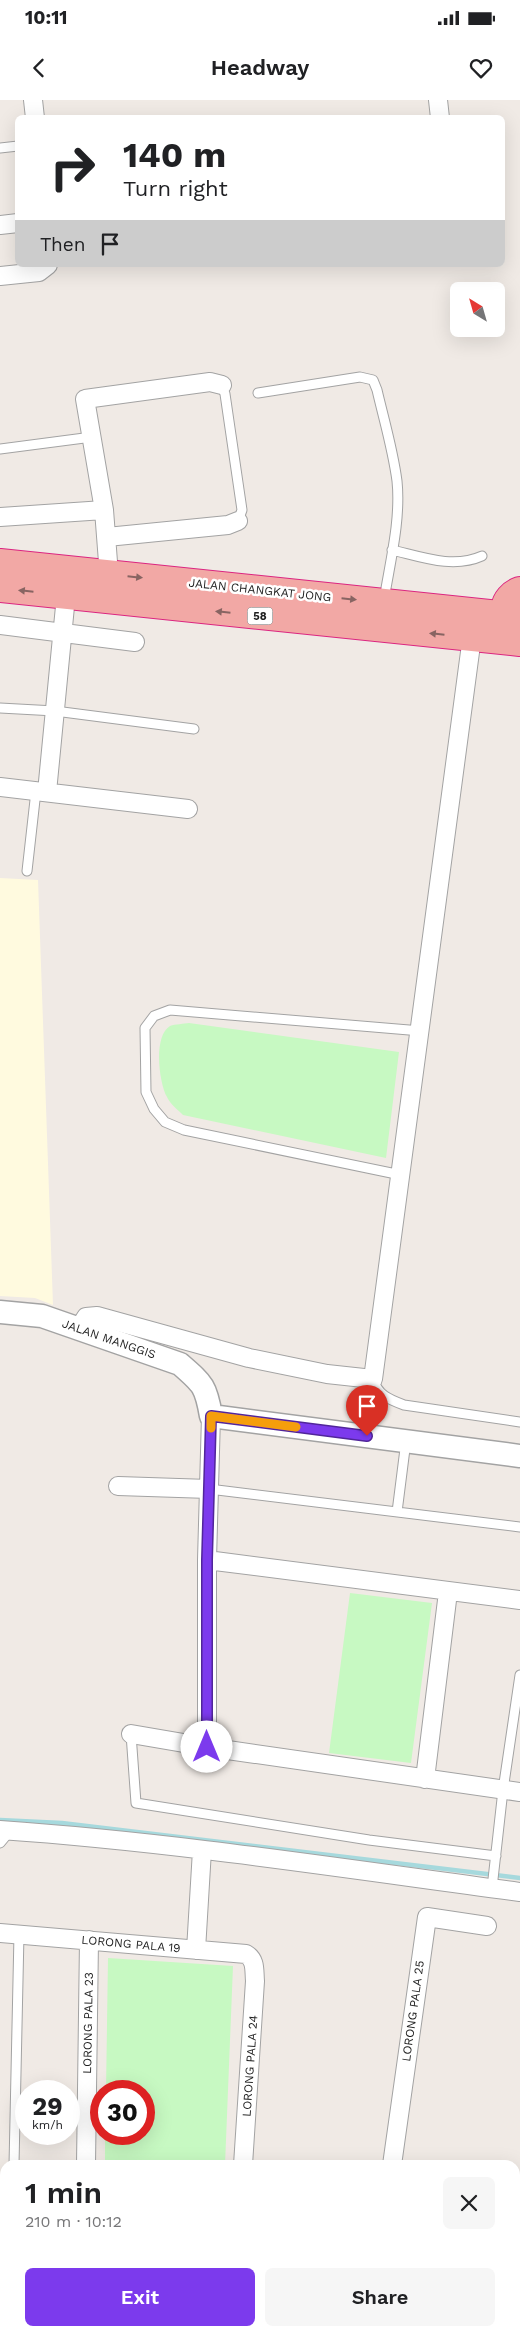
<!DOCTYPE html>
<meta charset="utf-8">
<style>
:root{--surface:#fff;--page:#f6f6f6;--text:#202124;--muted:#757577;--accent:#7c3aed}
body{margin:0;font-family:"Work Sans",sans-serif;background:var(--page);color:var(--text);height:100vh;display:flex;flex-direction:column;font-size:19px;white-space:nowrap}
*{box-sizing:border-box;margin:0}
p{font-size:16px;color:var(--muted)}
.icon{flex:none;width:28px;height:28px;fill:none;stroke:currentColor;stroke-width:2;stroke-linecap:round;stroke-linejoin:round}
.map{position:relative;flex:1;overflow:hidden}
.details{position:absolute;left:0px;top:2060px;width:520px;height:176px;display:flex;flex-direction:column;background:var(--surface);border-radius:15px 15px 0 0;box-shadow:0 5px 20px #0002}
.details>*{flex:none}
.hud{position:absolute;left:15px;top:15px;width:490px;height:152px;border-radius:8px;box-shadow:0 5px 20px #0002;background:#fff;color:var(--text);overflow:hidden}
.needle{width:32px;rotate:323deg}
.buttons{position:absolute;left:450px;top:182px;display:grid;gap:10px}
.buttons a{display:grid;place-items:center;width:55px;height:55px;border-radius:8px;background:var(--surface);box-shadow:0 5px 20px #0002;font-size:25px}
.speed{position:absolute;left:15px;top:1980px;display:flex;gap:10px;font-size:25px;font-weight:700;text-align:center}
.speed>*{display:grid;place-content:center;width:65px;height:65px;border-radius:50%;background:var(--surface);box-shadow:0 5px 20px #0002;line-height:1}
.speed small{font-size:12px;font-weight:400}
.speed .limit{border:8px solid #d22;background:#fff;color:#111}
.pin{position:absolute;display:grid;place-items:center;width:42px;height:42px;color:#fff;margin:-51px -21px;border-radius:50% 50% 50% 0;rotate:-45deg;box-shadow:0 0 5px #0007}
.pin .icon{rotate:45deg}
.me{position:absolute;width:55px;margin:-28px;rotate:0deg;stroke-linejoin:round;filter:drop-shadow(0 0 4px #0008)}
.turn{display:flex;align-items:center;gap:18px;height:105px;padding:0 25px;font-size:22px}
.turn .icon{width:65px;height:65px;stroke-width:2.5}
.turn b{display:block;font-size:35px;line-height:42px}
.then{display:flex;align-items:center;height:48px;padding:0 25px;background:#0003;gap:10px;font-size:19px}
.round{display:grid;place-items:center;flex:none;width:52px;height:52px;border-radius:8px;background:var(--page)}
.head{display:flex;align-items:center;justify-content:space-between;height:85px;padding:0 25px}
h1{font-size:30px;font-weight:600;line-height:38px}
.button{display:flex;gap:10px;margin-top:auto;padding:10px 25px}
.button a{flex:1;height:58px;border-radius:8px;background:var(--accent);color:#fff;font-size:20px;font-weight:600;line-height:58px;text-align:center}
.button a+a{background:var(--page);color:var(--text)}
.status{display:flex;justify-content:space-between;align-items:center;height:35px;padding:0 25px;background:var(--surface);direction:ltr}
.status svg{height:14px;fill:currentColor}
header{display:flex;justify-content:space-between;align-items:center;height:65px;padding:0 25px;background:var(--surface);font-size:22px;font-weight:600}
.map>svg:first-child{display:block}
.education{fill:#fffadf}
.park{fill:#c7f9c2}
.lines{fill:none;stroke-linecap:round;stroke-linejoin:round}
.stream{stroke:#a6d9dd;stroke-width:4.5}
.service-casing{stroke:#a3a3a3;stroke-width:11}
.minor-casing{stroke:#a3a3a3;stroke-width:20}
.tertiary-casing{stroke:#a3a3a3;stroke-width:25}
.trunk-casing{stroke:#db2580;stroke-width:30}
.service{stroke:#fff;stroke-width:9}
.minor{stroke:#fff;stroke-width:18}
.tertiary{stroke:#fff;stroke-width:22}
.trunk{stroke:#f2a8a5;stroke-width:28}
.oneway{fill:#886462}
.route-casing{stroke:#51269a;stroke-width:12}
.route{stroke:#7c3aed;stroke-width:9}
.slow{stroke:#f59e0b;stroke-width:9}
.labels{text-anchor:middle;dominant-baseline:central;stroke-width:5;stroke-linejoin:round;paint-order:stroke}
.shield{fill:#fff;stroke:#626262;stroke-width:1}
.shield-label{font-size:11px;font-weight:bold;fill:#1f1f1f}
.street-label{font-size:12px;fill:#1f1f1f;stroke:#fff}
</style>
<div class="status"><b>10:11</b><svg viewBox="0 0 49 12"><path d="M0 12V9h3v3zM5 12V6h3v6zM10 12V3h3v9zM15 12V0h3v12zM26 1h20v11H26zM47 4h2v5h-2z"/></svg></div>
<header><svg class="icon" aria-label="back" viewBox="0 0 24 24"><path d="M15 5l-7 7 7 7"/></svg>Headway<svg class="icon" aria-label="heart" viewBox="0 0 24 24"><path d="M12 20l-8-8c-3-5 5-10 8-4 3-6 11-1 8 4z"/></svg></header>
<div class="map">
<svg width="520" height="2236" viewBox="0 0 520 2236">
<rect width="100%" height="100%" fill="#f0eae5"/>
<path class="education" d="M0 778 38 780 53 1205 35 1198 0 1196Z"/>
<path class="park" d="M189 923 399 952 386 1058 183 1015C178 1010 170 1004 167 997 159 983 153 936 170 926 175 924 184 924 189 923Z
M350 1493 432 1503 411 1663 329 1653Z
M108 1858 233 1866 225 2065H105V2034H144V1991H106Z"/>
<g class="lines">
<path class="stream" d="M0 1720 62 1723 520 1778"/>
<g class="service-casing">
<path id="service" d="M0 48 18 46
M222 285 225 294 242 410 238 421
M258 293 360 277 373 280 377 290C384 320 393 350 397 381 401 420 390 462 384 500
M0 349 92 337
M392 450C422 457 453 469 482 456
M0 608 55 611 194 629
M27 771 36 691
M401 1075 184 1030 165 1022 154 1009 146 992 145 928 154 916 170 910 421 931
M373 1279C378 1295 388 1299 404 1305L520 1322
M209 1389 520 1427
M397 1412 406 1341
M131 1634 136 1703 369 1740 496 1756
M0 1743 10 1731
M492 1788 503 1690 520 1575
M14 2065 19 1834
M0 2194 5 2193
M171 2236V2231"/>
</g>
<g class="minor-casing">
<path id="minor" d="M33 0 35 18
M438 0 440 18
M0 125 18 123
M0 176 39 172 48 165
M0 417 104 410
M107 437 228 425 238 421
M109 475 104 410 85 299 210 282 222 285
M0 525 135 542
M0 687 188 709
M47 692 66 496
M79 1228 86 1217 97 1216 249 1258 327 1274 373 1279 472 537
M118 1386 209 1389
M207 1460 520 1500
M131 1634 207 1647 520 1692
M207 1647V1460L211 1316
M425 1679 448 1492
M0 1730C174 1742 347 1769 520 1792
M0 1833 246 1854C256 1860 254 1870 255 1881L243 2065
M196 1850 202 1750
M86 2065 89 1840
M392 2065 427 1817 487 1826
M0 2123 5 2122
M232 2236V2231
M372 2236V2231"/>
</g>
<g class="tertiary-casing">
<path id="tertiary" d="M0 1212 42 1216 180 1264C203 1284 206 1286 211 1316L520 1356"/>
</g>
<g class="trunk-casing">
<path id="trunk" d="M0 463 520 517
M0 488 520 542
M515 528C499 518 503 497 520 491"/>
</g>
<use href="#service" class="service"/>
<use href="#minor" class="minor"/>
<use href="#tertiary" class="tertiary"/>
<use href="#trunk" class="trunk"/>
</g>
<defs><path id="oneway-solid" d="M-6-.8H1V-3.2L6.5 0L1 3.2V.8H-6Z" transform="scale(1.25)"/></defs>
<g class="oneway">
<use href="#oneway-solid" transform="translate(135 477) rotate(6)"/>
<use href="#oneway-solid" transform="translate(26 491) rotate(-174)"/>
<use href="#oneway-solid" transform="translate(349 499) rotate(6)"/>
<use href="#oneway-solid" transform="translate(223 512) rotate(-174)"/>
<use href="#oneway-solid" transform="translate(437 534) rotate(-174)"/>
</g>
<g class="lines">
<g class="route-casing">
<path id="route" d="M207 1647V1460L211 1316 367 1336"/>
</g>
<use href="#route" class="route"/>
<path class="slow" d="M211 1328V1316L296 1327"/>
</g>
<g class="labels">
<rect class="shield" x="247.5" y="507.5" width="25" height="17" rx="4"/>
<g class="shield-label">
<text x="260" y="516">58</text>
</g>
<g class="street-label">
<text transform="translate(260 490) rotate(6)">JALAN CHANGKAT JONG</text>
<text transform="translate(109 1239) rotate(19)">JALAN MANGGIS</text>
<text transform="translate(131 1844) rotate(5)">LORONG PALA 19</text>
<text transform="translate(413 1911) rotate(-82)">LORONG PALA 25</text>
<text transform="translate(88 1923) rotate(-89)">LORONG PALA 23</text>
<text transform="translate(250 1966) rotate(-86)">LORONG PALA 24</text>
</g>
</g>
</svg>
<div class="buttons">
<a><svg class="needle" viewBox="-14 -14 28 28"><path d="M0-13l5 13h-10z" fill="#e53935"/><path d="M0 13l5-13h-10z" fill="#757577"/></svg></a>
</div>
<div class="speed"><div>29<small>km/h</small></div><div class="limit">30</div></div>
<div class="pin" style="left:367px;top:1336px;background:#d93025"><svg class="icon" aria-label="arrive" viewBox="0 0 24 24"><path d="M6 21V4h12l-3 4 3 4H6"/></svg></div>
<svg class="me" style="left:207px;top:1647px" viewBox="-20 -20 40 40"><circle r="19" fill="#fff"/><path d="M0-13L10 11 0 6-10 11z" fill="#7c3aed"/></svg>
<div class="hud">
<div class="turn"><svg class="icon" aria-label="right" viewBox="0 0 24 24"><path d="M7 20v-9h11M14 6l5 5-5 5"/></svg><div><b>140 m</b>Turn right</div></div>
<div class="then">Then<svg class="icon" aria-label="arrive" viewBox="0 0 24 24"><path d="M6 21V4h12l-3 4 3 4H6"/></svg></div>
</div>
<section class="details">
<div class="head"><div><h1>1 min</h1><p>210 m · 10:12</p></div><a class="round"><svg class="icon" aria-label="close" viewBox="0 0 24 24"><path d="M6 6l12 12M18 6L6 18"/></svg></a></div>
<div class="button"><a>Exit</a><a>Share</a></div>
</section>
</div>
